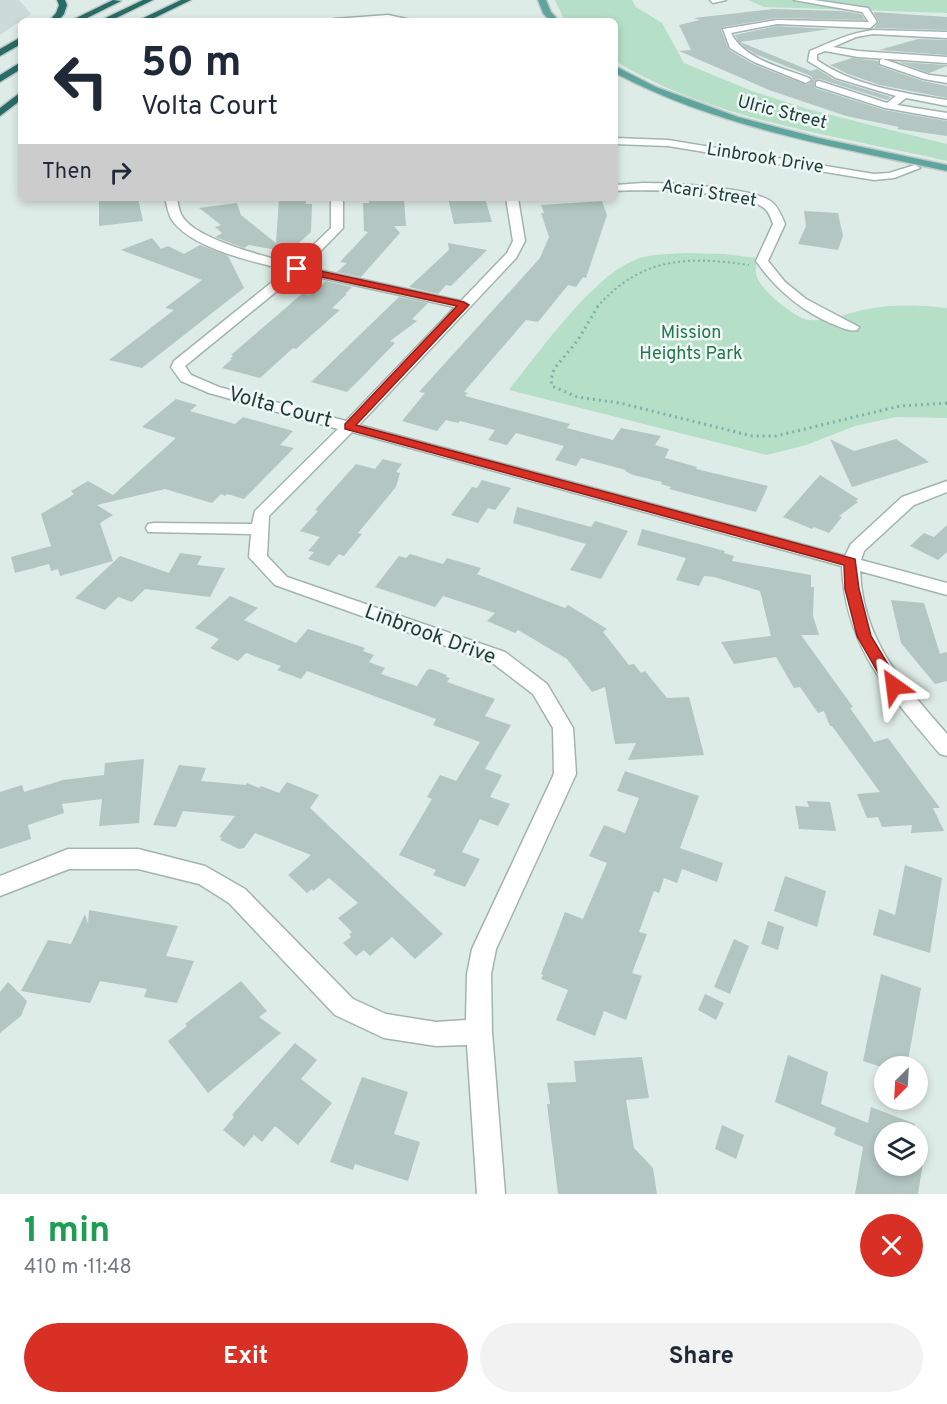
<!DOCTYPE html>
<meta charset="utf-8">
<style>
:root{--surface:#fff;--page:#f2f2f3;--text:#1f2937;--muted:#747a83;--accent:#d93025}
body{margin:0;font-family:Overpass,sans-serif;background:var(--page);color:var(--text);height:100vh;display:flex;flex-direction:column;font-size:22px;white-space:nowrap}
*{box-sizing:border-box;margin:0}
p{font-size:20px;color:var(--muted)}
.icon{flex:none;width:33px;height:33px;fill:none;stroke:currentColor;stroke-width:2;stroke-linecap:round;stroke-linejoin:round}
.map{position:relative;height:1194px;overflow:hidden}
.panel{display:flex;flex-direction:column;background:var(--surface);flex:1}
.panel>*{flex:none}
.hud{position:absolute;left:18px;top:18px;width:600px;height:183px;border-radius:9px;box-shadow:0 3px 9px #0003;background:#fff;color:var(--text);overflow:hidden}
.needle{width:39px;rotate:204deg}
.buttons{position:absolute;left:874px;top:1056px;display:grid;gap:12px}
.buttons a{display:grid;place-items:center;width:54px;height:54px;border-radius:50%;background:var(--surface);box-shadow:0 3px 9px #0003;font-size:30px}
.pin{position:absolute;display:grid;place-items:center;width:51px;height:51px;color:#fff;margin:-26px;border-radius:12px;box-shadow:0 3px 9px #0006}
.me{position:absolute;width:66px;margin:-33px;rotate:329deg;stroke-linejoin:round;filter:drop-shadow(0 0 4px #0008)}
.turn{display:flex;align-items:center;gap:21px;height:126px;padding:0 24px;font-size:27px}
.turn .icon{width:78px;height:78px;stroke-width:2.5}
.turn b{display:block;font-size:42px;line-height:51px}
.then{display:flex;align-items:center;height:57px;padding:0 24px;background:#0003;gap:12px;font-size:22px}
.round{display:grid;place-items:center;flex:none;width:63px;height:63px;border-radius:32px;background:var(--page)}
.head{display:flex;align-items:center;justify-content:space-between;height:102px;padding:0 24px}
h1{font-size:36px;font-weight:700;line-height:45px;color:#1e9e55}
.action{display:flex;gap:12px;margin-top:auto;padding:12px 24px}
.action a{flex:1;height:69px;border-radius:36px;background:var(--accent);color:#fff;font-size:24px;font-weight:700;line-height:69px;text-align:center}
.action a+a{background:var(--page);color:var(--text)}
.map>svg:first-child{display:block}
.built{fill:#ccdbd7}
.green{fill:#b5dfc6}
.building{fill:#b3c6c1}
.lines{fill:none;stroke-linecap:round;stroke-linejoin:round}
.minor-casing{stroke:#a1b4af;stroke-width:3}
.major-casing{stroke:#c0c9c8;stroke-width:3}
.highway-casing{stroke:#c0c9c8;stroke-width:3}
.path-far1{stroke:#7bb2a8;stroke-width:2;stroke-dasharray:2 3;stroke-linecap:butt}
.path{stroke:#7bb2a8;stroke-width:3;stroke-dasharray:2 4;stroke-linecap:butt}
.minor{fill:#fff;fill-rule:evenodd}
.major{fill:#5ea69d;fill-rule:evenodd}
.highway{fill:#276c67;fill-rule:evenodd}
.route{fill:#d93025;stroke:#8d1f18;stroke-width:1.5}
.labels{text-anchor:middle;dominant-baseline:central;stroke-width:5;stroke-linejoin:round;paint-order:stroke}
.far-street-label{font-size:18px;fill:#1e3d39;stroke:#eff8f5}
.far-park-label{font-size:18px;fill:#247750;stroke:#eff8f5}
.street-label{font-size:21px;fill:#1e3d39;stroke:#eff8f5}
</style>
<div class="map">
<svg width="947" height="1194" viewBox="0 0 947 1194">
<rect width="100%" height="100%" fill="#deece7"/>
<path class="built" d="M0 0H19L31 14 0 35Z"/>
<path class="green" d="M555 0H632L636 7 662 23 684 63 752 91 811 110 947 144V161C836 135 714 121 615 61V21H565Z
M748 0H947V13L764 7Z
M686 253 724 254 756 258C756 264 755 272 757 277 761 290 796 319 809 320 830 322 849 312 868 309 893 304 923 305 947 308V418L896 417 855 426 806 445 767 455 509 390C540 352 597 268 644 257 657 254 672 254 686 253Z"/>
<path class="building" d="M773 9 843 11 861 14 865 20 777 18 723 27 721 30 729 50 753 64 807 85 813 80 811 76 755 54 746 48 738 41 735 35 777 26 830 29 740 42 811 71 817 69 835 80 891 97 887 100 820 79 814 81 815 88 884 110 947 121V136L897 129 899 127 846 116 769 90 679 51 691 50 679 25 700 20 694 18Z
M873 12 947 17V30L874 28 879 22Z
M918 39 947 40V55L879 50Z
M852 58 878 61 879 66 923 81 947 86V98L880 85 848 74 830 65Z
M898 62 947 65V66L929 73Z
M99 198H138L143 221 99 226Z
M279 198H306V204H312L311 232 289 252 249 245 244 248 215 237 222 233 215 227 221 225 199 208 237 203 241 215 276 243Z
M369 198H404L406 226H394L400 233 361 277 337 272 347 263 340 262 368 232 364 231 363 203H369Z
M448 198H485L492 222 454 224Z
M602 201 607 215 586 278 583 277 576 287 568 285 538 322 526 320 464 392 468 393 465 396 570 424 567 428 613 440 621 428 661 436 655 445 669 449 665 458 697 467 696 469 768 486 756 512 669 489 671 487 661 484 662 482 633 475 625 471 626 470 581 458 576 466 555 460 564 446 516 433 507 445 488 440 495 430 460 421 458 423 446 420 437 431 402 421 425 393 419 392 540 258 549 237 541 213H544L541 205Z
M804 211 838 213 843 236 838 250 798 244 806 226Z
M152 238 161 249 168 246 184 254 200 245 228 256 244 288 142 368 109 360 174 310 165 308 202 280 121 250Z
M448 243 487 250 451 286 446 285 438 294 409 287 449 250Z
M326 281 352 287 345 294H347L332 308 340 310 296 349 293 348 260 378 222 368 232 359H230L233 356 231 355 303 293 309 295Z
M399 297 428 303 412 319 417 321 390 341 395 343 364 375 347 392 311 382Z
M176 399 197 405 190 411 235 424 243 417 293 431 280 445 294 448 244 499 227 494 225 496 221 494 212 503 165 489 97 505 113 515 100 523 113 561 60 576 58 569 51 571 49 564 15 573 11 557 51 546 41 514 68 498 74 494 71 491 88 481 113 495 176 438 142 427Z
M830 439 854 451 896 439 929 462 852 487Z
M383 459 402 464 396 472 400 473 396 487 358 533 362 534 344 556 339 554 329 566 308 559 314 552 308 551 320 537 300 531 318 511 315 510 356 464 375 469Z
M820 475 858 499 856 501 858 502 839 516 842 517 829 533 814 527 812 529 783 517Z
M482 480 511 488 495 510 488 508 478 523 451 515 472 487 477 488Z
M517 507 591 527 595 521 628 531 601 579 570 570 586 544 513 523Z
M947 525V552L938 560 910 546 924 533 934 537Z
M642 529 725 551 724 553 734 556 732 561 811 575V587H814L813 616 819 635H801L853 707 850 708 874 742 888 738 940 808H933L944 831 911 833 912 825 882 827 878 817 867 818 857 794 880 792 832 726H830L824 711 818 713 800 687 794 688 776 657 734 664 721 642 771 636 760 591 714 577 704 576 699 586 676 580 686 558 637 545Z
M180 553 202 556 197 565 225 568 210 597 145 589 132 602 118 597 105 610 75 598 120 556 169 573Z
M410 554 443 564 447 558 481 568 477 574 565 608 568 605 607 629 603 632 629 665 634 664 641 673 645 671 667 698 689 697 704 755 628 760 636 743 615 744 605 687 592 692 567 659 518 630 515 633 487 621 495 613 443 596 435 607 375 587 399 556 406 558Z
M230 596 258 608 244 620 296 643 308 629 365 648 363 651 374 655 369 662 385 668 381 674 417 686 427 670 431 669 447 675 446 677 450 678 447 682 495 699 485 716 511 725 485 769 502 775 490 797 510 804 498 826 480 819 462 852 480 859 465 887 433 875 436 870 399 855 432 799 427 797 440 775 456 781 480 742 433 725 436 719 307 671 301 679 277 670 281 666 246 653 238 661 210 648 219 639 195 628Z
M891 600 924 603 940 654 947 652V681L935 684 901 643Z
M144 759 139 823 99 826 102 799 62 804 64 813 28 825 31 839 0 849V792L22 785 24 792 63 780 104 775 105 763Z
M179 765 206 768 201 781 246 785 247 783 259 788 261 786 279 793 287 782 319 795 310 808 443 934 415 959 392 937 370 956 364 950 356 956 343 943 351 937 349 934 352 932 338 918 358 903 329 878 313 891 312 889 307 893 288 875 311 855 255 833 244 848 239 849 220 840 222 838 219 837 235 816 183 811 176 827 153 825Z
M625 771 699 796 680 848 723 863 717 882 682 869 677 883 664 878 659 893 654 891 639 932 647 934 632 973 642 976 626 1020 604 1011 595 1036 556 1020 568 990 541 979 543 975 541 974 565 912 583 919 607 863 589 856 604 825 625 833 639 798 617 791Z
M807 801 830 802 836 831 799 829 795 806 809 807Z
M905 865 942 878 930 953 873 935 879 909 895 915Z
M785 876 826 891 817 927 774 911Z
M89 910 178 926 166 956 194 961 177 1003 144 997 147 989 100 981 90 1003 21 991 48 940 71 944 85 914 88 924Z
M768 921 784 927 778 950 761 944Z
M734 939 749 946 730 994 714 987Z
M881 974 921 988 907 1066H878L863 1061Z
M241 981 267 1011 259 1017 281 1033 208 1093 168 1041 187 1026 185 1024Z
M8 982 27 1001 21 1016 0 1033V992Z
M705 994 724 1003 716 1020 698 1010Z
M295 1043 317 1060 301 1079 332 1103 298 1145 275 1126 262 1142 254 1135 244 1147 223 1130 234 1117 232 1115Z
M788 1055 828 1072 821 1104 868 1123 871 1107 915 1124 914 1132H885V1166H918V1147L925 1150 918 1194H855L863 1147 834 1135 836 1128 775 1102Z
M642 1057 649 1098 626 1100 634 1148 653 1168 657 1194H558L547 1104H550L547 1083 576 1082 574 1061Z
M362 1077 408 1092 394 1134 420 1142 408 1181 355 1164 353 1170 330 1162Z
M722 1125 744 1135 736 1159 715 1149Z"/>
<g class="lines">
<g class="minor-casing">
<path id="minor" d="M710 0H726L713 3Z
M794 0H814L868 8 877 22 870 28 777 24 731 33C743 59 783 68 809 78L811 80 806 83 754 62 730 48 723 29 777 20 869 22 862 12Z
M388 15 416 21H330L334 19Z
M873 30 947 32V38L873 34 856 37 833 47 858 51 947 57V63L858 57 825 51 817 54V60C854 86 903 93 947 100V106L906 98 897 105 947 113V119L885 108 816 86V82L819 81 887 103 896 96 836 78 808 61 810 51C831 42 850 33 873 30Z
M883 59 929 75 947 77V83L924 79 880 64V60Z
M615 138 668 140 874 174 889 173 915 165 920 168 894 178 874 180 668 146 615 144Z
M643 183C669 183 755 187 773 203 779 209 782 217 785 224L768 261 785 282 806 299 859 327 857 330C848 332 839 326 830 323 799 309 776 289 756 261L773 224C771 218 769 212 764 208 744 191 643 189 615 191V185Z
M165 198H177C178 204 179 211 182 216 196 240 267 257 294 264L331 228V198H343V228L305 267 461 301 507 253 513 241 506 198H518L525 241 516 258 359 425 845 556 851 544 902 497 947 481V492L914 505 864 551 861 560 947 583V595L860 571C863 642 903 683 947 734V756L940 754C890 694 845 648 842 566L352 432 269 516 267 556 287 577 505 652 547 684 570 723 573 728 576 774 496 949 491 974 492 1032 505 1194H477L467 1045 436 1046 384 1038 335 1015 229 903 199 884 138 869H69L0 896V876L68 849H138L205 866 245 889 353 999 386 1014 436 1022 466 1020 467 974 472 949 554 774 553 728 533 694 491 662 275 585 249 557 251 534 148 532 146 528 148 524 154 523 252 524 255 511 338 429 209 393 181 381 171 367 174 361 287 270C255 262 192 249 172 220 168 214 167 205 165 198ZM299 273 455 307 346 421 219 387 191 375 185 366Z"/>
</g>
<g class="major-casing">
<path id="major" d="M538 0H546L551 12 559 21H550L543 13Z
M615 66 656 87 738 117 819 138 947 165V171C833 146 719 128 615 73Z"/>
</g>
<g class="highway-casing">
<path id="highway" d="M57 0H65L67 5 64 14 58 21H49L56 13 59 5Z
M113 0 121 1 81 21H70Z
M143 0H153L110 21H99Z
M181 0H191L148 21H137Z
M21 37V44L0 56V49Z
M21 62V69L0 82V75Z
M21 92V100L0 116V108Z"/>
</g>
<path class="path-far1" d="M597 307C641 257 687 256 749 265"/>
<path class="path" d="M598 306 578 340 554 369 551 380 552 386 577 397 620 403 752 436H776L900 406 947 403"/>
<use href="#minor" class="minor"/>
<use href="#major" class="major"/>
<use href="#highway" class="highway"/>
</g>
<path class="route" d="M297 266 464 302 469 305 356 425 855 559 859 589 871 636 901 686 899 690H888L857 636 845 589 844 565 345 429V424L457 306 294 271 292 269Z"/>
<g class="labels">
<g class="far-street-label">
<text transform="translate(782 113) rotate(14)">Ulric Street</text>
<text transform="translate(765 159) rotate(9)">Linbrook Drive</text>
<text transform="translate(709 194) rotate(9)">Acari Street</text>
</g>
<g class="far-park-label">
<text x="691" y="333">Mission<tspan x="691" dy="21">Heights Park</tspan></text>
</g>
<g class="street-label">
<text transform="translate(280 408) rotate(15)">Volta Court</text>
<text transform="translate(430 635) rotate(20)">Linbrook Drive</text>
</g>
</g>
</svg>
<div class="buttons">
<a><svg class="needle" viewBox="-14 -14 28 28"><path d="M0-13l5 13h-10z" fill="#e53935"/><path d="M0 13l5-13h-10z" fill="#747a83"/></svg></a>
<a><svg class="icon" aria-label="layers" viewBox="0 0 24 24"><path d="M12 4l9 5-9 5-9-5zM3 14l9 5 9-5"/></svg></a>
</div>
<div class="pin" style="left:297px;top:269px;background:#d93025"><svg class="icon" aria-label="arrive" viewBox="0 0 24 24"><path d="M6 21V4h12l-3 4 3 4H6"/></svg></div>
<svg class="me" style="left:894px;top:686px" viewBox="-20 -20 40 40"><path d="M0-17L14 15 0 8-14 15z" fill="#d93025" stroke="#fff" stroke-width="4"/></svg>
<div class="hud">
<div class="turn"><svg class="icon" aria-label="left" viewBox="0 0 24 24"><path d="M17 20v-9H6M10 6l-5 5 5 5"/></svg><div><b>50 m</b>Volta Court</div></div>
<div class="then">Then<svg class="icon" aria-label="right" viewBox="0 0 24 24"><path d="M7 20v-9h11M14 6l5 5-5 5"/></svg></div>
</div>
</div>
<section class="panel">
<div class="head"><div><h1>1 min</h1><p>410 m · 11:48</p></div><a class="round" style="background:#d93025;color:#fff"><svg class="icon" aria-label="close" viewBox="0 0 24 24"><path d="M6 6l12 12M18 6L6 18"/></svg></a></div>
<div class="action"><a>Exit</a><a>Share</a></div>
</section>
